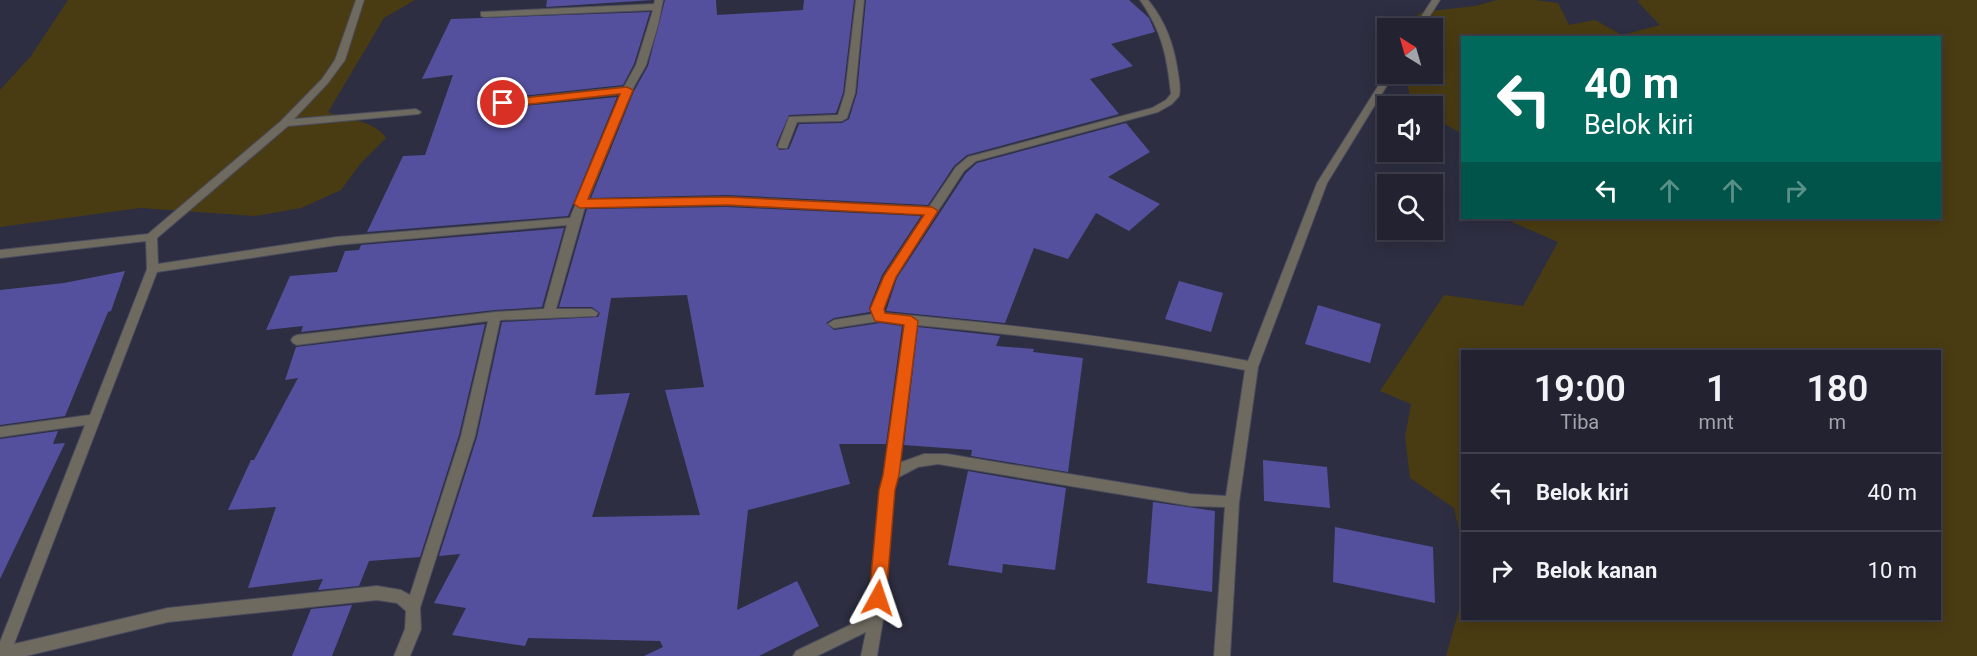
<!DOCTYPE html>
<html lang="id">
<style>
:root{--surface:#222231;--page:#2a2a39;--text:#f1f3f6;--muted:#a2a4ab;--line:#3f3f4d}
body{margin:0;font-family:Roboto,sans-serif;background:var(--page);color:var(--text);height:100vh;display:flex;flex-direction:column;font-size:22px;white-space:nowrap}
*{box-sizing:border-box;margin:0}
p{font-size:20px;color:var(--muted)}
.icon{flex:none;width:33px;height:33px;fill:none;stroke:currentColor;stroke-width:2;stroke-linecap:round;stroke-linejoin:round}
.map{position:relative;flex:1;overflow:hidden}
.panel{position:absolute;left:1461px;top:350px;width:480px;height:270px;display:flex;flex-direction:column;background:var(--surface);border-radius:0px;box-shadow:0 3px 15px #0003,0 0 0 2px var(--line)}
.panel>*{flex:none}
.guide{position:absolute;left:1461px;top:36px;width:480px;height:183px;border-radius:0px;box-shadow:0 3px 15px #0003,0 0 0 2px var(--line);background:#00695c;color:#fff;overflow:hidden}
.needle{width:39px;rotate:323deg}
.controls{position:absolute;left:1377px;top:18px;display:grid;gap:12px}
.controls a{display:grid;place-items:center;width:66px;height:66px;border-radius:0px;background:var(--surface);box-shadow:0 3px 15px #0003,0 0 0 2px var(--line);font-size:30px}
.pin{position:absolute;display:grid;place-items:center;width:51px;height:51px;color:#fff;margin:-26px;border:3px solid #fff;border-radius:50%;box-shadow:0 2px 6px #0007}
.me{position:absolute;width:66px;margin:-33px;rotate:5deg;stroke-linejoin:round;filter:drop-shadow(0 0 4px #0008)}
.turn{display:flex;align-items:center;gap:21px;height:126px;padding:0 24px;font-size:27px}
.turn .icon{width:78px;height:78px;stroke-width:2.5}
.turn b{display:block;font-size:42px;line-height:51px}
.lanes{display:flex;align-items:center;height:57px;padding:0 24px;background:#0003;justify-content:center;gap:30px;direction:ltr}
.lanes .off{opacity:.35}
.eta{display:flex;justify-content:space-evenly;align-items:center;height:102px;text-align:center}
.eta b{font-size:36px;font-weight:600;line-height:42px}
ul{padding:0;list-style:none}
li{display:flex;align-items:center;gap:18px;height:78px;padding:0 24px;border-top:2px solid var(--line)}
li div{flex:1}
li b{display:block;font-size:22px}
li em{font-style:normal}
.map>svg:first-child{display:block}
.green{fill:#4a3c12}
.building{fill:#55509d;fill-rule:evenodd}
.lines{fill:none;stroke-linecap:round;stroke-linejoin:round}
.minor-casing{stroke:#4a4b5d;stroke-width:2}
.minor{fill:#6e6a60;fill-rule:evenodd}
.route{fill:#ea580c;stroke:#983908;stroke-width:1.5}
</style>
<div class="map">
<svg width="1977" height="656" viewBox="0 0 1977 656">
<rect width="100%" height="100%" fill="#2d2e41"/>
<path class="green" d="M68 0H415L384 18 328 112C347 120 374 120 386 138L361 163 341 190 301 208 255 216 140 208 0 227V90L31 56Z
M1497 0H1535L1558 3 1569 25 1595 20 1622 35 1660 25 1637 1 1640 0H1977V656H1446L1462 598V618H1940V351H1462V544L1454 508 1410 478 1405 437 1411 404 1380 391 1444 295 1523 306 1558 242 1503 218H1940V38H1462V134L1433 117 1432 106H1412L1406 78 1408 74H1432V28H1405L1404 24 1422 12 1475 6Z"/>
<path class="building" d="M547 0H653L546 7Z
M665 0H716L717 15 803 10 804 0H854L843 93 836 113 789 115 776 145 779 150 789 149 799 124 842 123 849 119 857 93 866 0H1129L1149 18 1155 32 1111 44 1133 66 1090 79 1119 114 967 155 954 166 928 205 727 195 591 198 634 91 648 66Z
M650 12 634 64 623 85 503 98 496 102 503 108 617 97 568 216 367 232 403 156 425 155 453 75 422 79 451 19Z
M1126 123 1150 152 1108 177 1160 204 1129 231 1096 213 1068 259 1034 248 1005 323 886 311 897 278 966 173 977 163Z
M727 207 921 216 882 275 869 308 870 312 834 318 826 323 834 330 880 323 902 326 886 444H839L850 484 748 510 737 610 797 581 819 626 759 656H644L663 647 660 641 528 638 525 646 452 635 466 608 434 603 460 554 439 556 477 437 502 322 598 317 600 313 592 307H559L587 209ZM687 295 704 387 665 390 700 515 592 517 630 393 595 395 611 298Z
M564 228 542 307 495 310 301 332 303 326 266 330 290 276 337 272 345 251 359 250 361 245Z
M125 271 111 311 108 312 65 416 0 425V290L64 283Z
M1179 281 1223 293 1211 332 1165 319Z
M1318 305 1381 324 1370 363 1305 344Z
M485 324 459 435 420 557 369 561 359 586 318 590 323 579 248 588 276 507 228 510 251 460H254L298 378 285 380 296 347Z
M918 327 1000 336 996 346 1034 349 1033 352 1083 358 1068 472 971 456 972 450 904 445Z
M58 431 53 444 65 443 0 579V439Z
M1263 460 1327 467 1330 508 1264 501Z
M968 471 1066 488 1055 570 1003 564 1002 573 948 565Z
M1153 502 1215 511 1212 592 1147 583Z
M1335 527 1433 547 1435 603 1333 582Z
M352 605 332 656H292L311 609Z"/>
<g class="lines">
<g class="minor-casing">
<path id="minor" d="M356 0H364L345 60 328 83 294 119 416 109 421 112 419 114 288 126 157 238 158 264 337 237 570 218 621 94 503 106 498 103 503 100 624 87 636 65 653 10 484 17 481 16V12L654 4 655 0H663L658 25 646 65 632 90 588 200 727 197 929 207 956 167 968 157 1152 108 1166 100 1171 94C1167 56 1162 31 1140 0H1148C1166 22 1174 45 1178 73 1179 81 1181 89 1179 96L1172 104 1158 112 976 161 964 171 895 277 883 309 884 313C1006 324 1128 338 1248 361L1317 183 1387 72 1394 74 1327 183 1258 367 1239 502 1230 656H1214L1225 507 1191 506 938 464 918 467 897 478 894 490 883 620 877 656H861L866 632 817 656H793L796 651 869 616 880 490 884 475 905 324 880 321 834 328 828 324 834 320 873 314 871 309 884 276 925 214 727 205 585 207 556 309H592L598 313 596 316 500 320 475 436 420 608 421 629 410 656H394L405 629 406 611 397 603 377 600 168 622 26 656H0V642L85 425 0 437V427L90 415 147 269 146 241 0 258V250L148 234 281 121 322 79 335 60ZM567 225 544 309 495 312 297 335 293 337 291 340 293 343 297 345 488 321 461 436 410 595 401 590 377 586 168 608 14 644 157 272 337 245ZM916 325C1026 335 1137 349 1245 370L1226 496 1191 494 947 454H924L899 463Z
M856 0H864L855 93 847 118 842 121 797 122 787 148H779L778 146 789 117 838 115 845 93Z
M1432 0H1440L1422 28H1414Z"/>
</g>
<use href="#minor" class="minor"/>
</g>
<path class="route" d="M627 87 633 90 588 199 727 197 932 207 938 211 896 277 884 309 885 313 911 316 918 321 899 475 895 490 886 598 884 604 878 606 872 604 869 598 879 490 883 475 904 325 875 321 870 309 884 276 924 215 727 205 580 208 574 204 620 94 503 107 498 103 503 100Z"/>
</svg>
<div class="controls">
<a><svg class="needle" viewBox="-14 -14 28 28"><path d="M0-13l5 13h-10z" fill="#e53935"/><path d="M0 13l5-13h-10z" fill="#a2a4ab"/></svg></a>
<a><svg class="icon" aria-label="sound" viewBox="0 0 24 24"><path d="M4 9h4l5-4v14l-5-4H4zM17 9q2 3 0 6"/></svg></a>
<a><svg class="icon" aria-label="search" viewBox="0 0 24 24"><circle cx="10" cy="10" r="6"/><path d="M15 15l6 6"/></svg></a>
</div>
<div class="pin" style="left:503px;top:103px;background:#d93025"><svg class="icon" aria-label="arrive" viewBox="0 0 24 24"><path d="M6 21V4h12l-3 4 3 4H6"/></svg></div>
<svg class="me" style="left:878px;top:598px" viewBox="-20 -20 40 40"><path d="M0-17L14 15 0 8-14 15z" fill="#ea580c" stroke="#fff" stroke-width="4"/></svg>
<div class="guide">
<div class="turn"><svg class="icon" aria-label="left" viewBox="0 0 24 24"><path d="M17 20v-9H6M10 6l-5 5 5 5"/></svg><div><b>40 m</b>Belok kiri</div></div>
<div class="lanes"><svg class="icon" aria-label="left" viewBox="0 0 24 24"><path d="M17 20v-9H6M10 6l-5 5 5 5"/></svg><svg class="icon off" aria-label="ahead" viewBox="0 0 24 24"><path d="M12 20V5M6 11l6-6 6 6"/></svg><svg class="icon off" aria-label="ahead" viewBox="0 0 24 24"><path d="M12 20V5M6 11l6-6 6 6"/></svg><svg class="icon off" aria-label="right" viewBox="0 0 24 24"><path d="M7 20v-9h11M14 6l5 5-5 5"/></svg></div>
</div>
<section class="panel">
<div class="eta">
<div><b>19:00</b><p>Tiba</p></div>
<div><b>1</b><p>mnt</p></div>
<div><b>180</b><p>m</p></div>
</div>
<ul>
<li><svg class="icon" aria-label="left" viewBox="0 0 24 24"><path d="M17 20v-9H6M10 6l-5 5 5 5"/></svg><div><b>Belok kiri</b></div><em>40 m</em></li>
<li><svg class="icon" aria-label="right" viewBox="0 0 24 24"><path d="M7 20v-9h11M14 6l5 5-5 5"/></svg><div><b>Belok kanan</b></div><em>10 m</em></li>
</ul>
</section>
</div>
